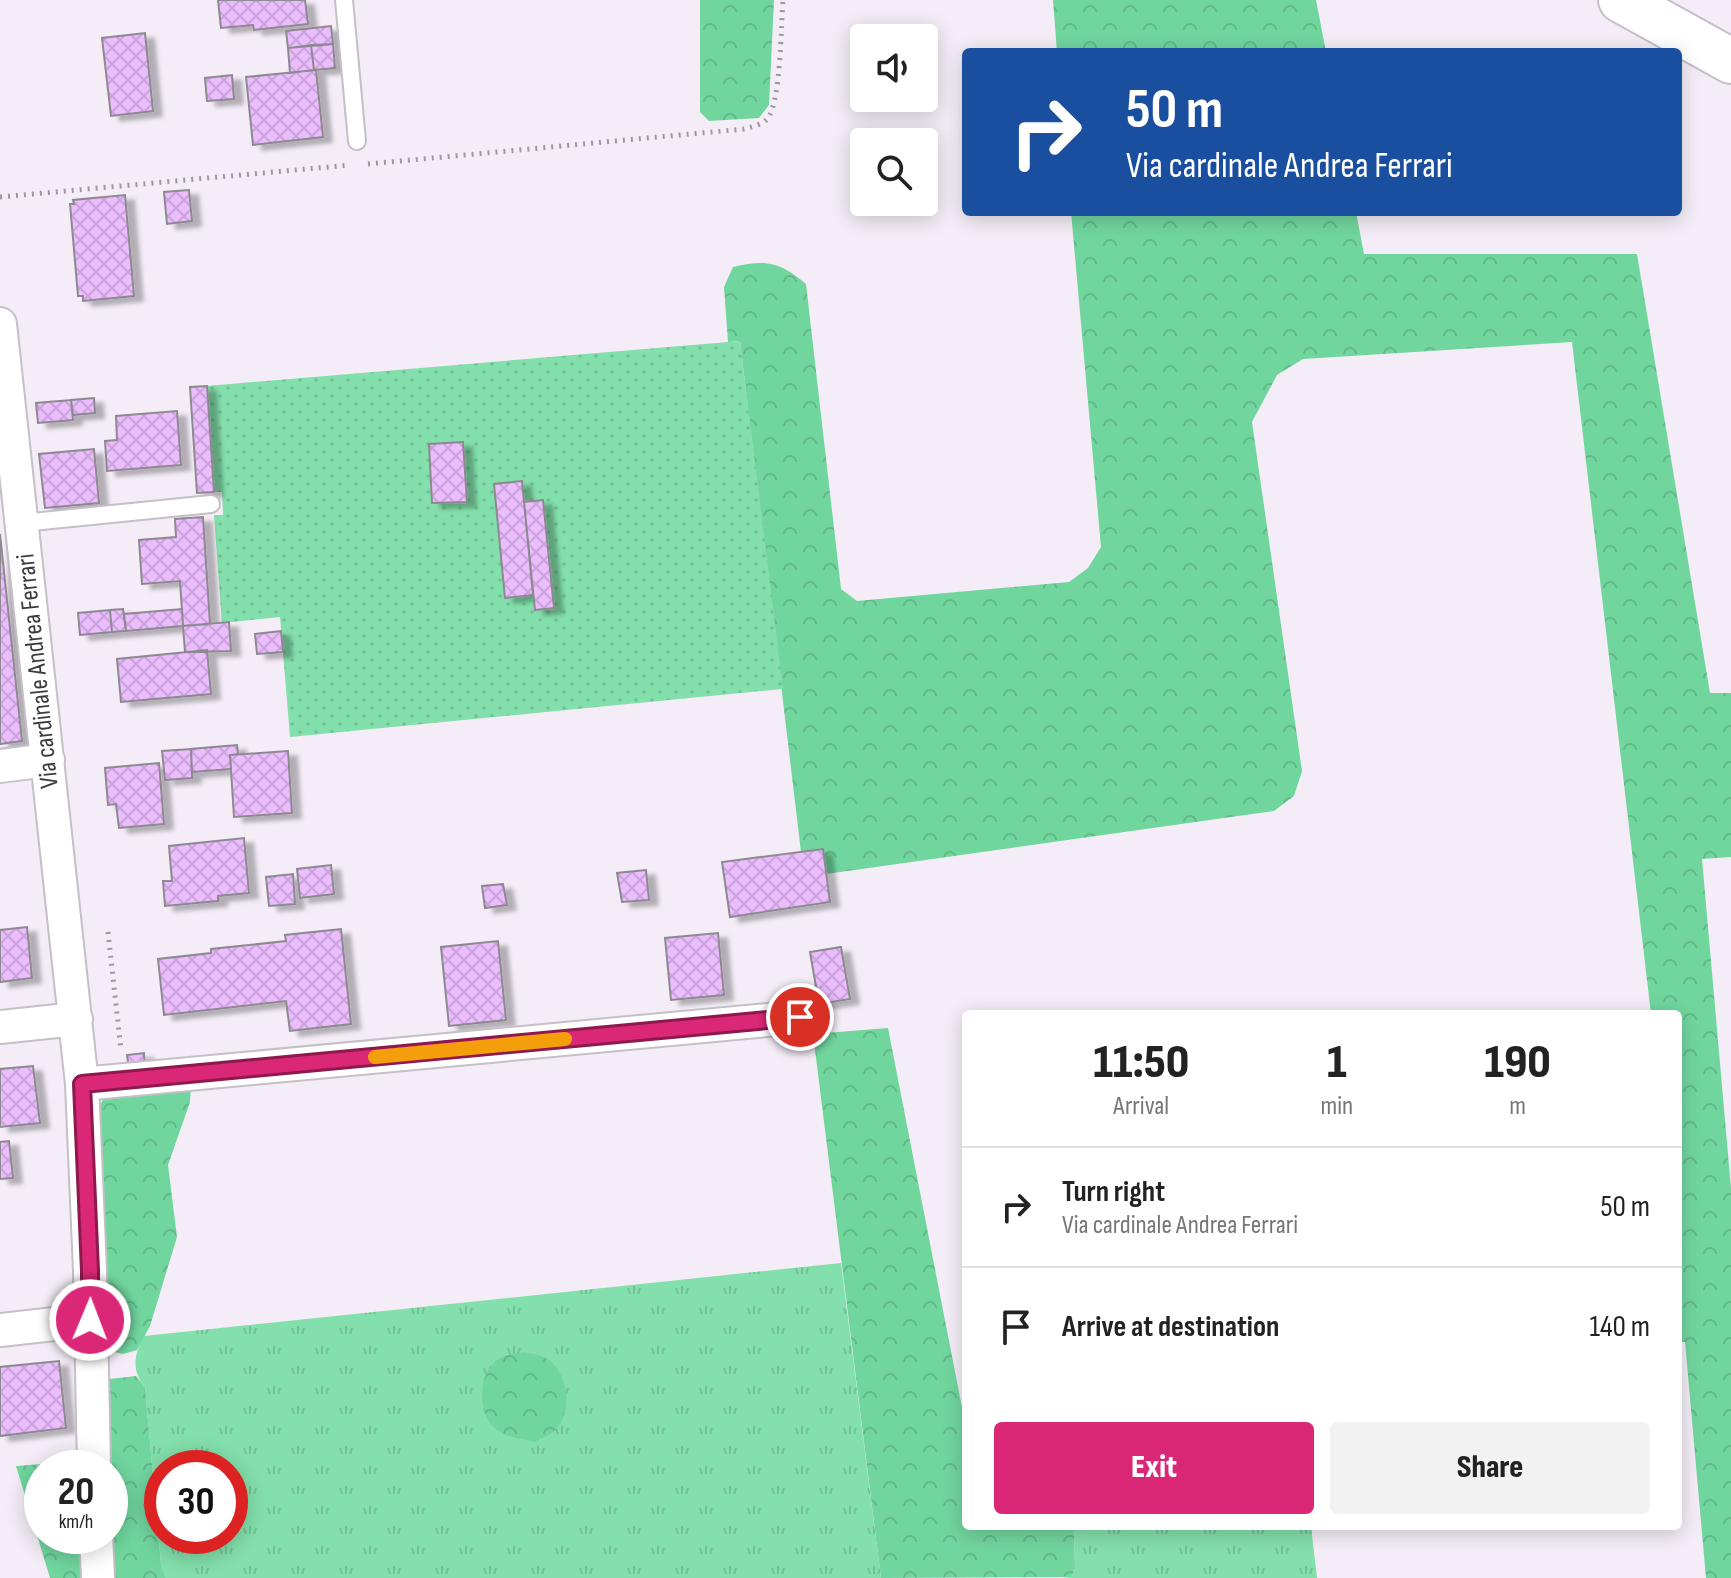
<!DOCTYPE html>
<style>
:root{--surface:#fff;--page:#f2f2f2;--text:#222;--muted:#767676;--line:#e0e0e0;--accent:#db2777}
body{margin:0;font-family:"Sofia Sans Condensed",sans-serif;background:var(--page);color:var(--text);height:100vh;display:flex;flex-direction:column;font-size:30px;white-space:nowrap}
*{box-sizing:border-box;margin:0}
p{font-size:26px;color:var(--muted)}
.icon{flex:none;width:44px;height:44px;fill:none;stroke:currentColor;stroke-width:2;stroke-linecap:round;stroke-linejoin:round}
.map{position:relative;flex:1;overflow:hidden}
.sheet{position:absolute;left:962px;top:1010px;width:720px;height:520px;display:flex;flex-direction:column;background:var(--surface);border-radius:8px;box-shadow:0 4px 20px #0003}
.sheet>*{flex:none}
.banner{position:absolute;left:962px;top:48px;width:720px;height:168px;border-radius:8px;box-shadow:0 4px 20px #0003;background:#1a4fa0;color:#fff;overflow:hidden}
.controls{position:absolute;left:850px;top:24px;display:grid;gap:16px}
.controls a{display:grid;place-items:center;width:88px;height:88px;border-radius:8px;background:var(--surface);box-shadow:0 4px 20px #0003;font-size:40px}
.speed{position:absolute;left:24px;top:1450px;display:flex;gap:16px;font-size:40px;font-weight:700;text-align:center}
.speed>*{display:grid;place-content:center;width:104px;height:104px;border-radius:50%;background:var(--surface);box-shadow:0 4px 20px #0003;line-height:1}
.speed small{font-size:20px;font-weight:400}
.speed .limit{border:12px solid #d22;background:#fff;color:#111}
.pin{position:absolute;display:grid;place-items:center;width:68px;height:68px;color:#fff;margin:-34px;border:4px solid #fff;border-radius:50%;box-shadow:0 2px 8px #0007}
.me{position:absolute;width:88px;margin:-44px;rotate:1deg;stroke-linejoin:round;filter:drop-shadow(0 0 6px #0008)}
.turn{display:flex;align-items:center;gap:28px;height:168px;padding:0 32px;font-size:36px}
.turn .icon{width:104px;height:104px;stroke-width:2.5}
.turn b{display:block;font-size:56px;line-height:68px}
.eta{display:flex;justify-content:space-evenly;align-items:center;height:136px;text-align:center}
.eta b{font-size:48px;font-weight:800;line-height:56px}
.action{display:flex;gap:16px;margin-top:auto;padding:16px 32px}
.action a{flex:1;height:92px;border-radius:8px;background:var(--accent);color:#fff;font-size:32px;font-weight:800;line-height:92px;text-align:center}
.action a+a{background:var(--page);color:var(--text)}
ul{padding:0;list-style:none}
li{display:flex;align-items:center;gap:24px;height:120px;padding:0 32px;border-top:2px solid var(--line)}
li div{flex:1}
li b{display:block;font-size:30px}
li em{font-style:normal}
.map>svg:first-child{display:block}
.grass{fill:url(#grass-tufts);fill-rule:evenodd}
.forest{fill:url(#forest-crowns);fill-rule:evenodd}
.garden{fill:url(#garden-dots)}
.building{fill:url(#building-cross-hatch);stroke:#8e8890;stroke-width:2;filter:url(#shadow)}
.lines{fill:none;stroke-linecap:round;stroke-linejoin:round}
.lane-casing{stroke:#c5bfc8;stroke-width:20}
.street-casing{stroke:#c5bfc8;stroke-width:36}
.secondary-casing{stroke:#c5bfc8;stroke-width:48}
.path{stroke:#9d989f;stroke-width:5;stroke-dasharray:2 6;stroke-linecap:butt}
.lane{stroke:#fff;stroke-width:16}
.street{stroke:#fff;stroke-width:32}
.secondary{stroke:#fff;stroke-width:44}
.route-casing{stroke:#8e194d;stroke-width:20}
.route{stroke:#db2777;stroke-width:14}
.slow{stroke:#f59e0b;stroke-width:14}
.labels{text-anchor:middle;dominant-baseline:central;stroke-width:6;stroke-linejoin:round;paint-order:stroke}
.street-label{font-size:26px;fill:#3d3a3e;stroke:#fefdff}
</style>
<div class="map">
<svg width="1731" height="1578" viewBox="0 0 1731 1578">
<defs>
<pattern id="grass-tufts" width="24" height="20" patternUnits="userSpaceOnUse" patternTransform="scale(2)"><rect width="24" height="20" fill="#83dfab"/><path d="M3 7l-1-3M5 7V3M7 7l1-3M15 17l-1-3M17 17v-4M19 17l1-3" fill="none" stroke="#72c094"/></pattern>
<pattern id="forest-crowns" width="20" height="18" patternUnits="userSpaceOnUse" patternTransform="scale(2)"><rect width="20" height="18" fill="#71d69e"/><path d="M2 6a3 3 0 1 1 6 0M12 15a3 3 0 1 1 6 0" fill="none" stroke="#63b889"/></pattern>
<pattern id="garden-dots" width="8" height="8" patternUnits="userSpaceOnUse" patternTransform="scale(2)"><rect width="8" height="8" fill="#83dfab"/><path d="M2 2h.1M6 6h.1" fill="none" stroke="#72c094" stroke-width="1.8" stroke-linecap="round"/></pattern>
<pattern id="building-cross-hatch" width="8" height="8" patternUnits="userSpaceOnUse" patternTransform="scale(2)"><rect width="8" height="8" fill="#ebbdfe"/><path d="M0 0l8 8M0 8l8-8" fill="none" stroke="#caa3db"/></pattern>
<filter id="shadow"><feDropShadow dx="9" dy="5" stdDeviation="2" flood-color="#0004"/></filter>
</defs>
<rect width="100%" height="100%" fill="#f4edf7"/>
<path class="grass" d="M841 1263 881 1578H166L161 1564 145 1387C131 1370 134 1355 144 1336ZM162 1468H230V1536H162Z
M1074 1526H1311L1317 1578H1064L1071 1577 1075 1569Z"/>
<path class="forest" d="M700 0H774L769 105 759 118 709 121 700 112Z
M1053 0H1316L1326 52H1057Z
M1071 212H1356L1364 254H1637L1710 693H1731V857L1702 859 1731 1188V1578H1706L1685 1342H1678V1014H1651L1572 342 1303 359 1277 375 1252 422 1302 771 1294 796 1274 811 826 874 823 849 801 852 740 341 728 342 724 287 733 267C766 259 780 262 806 284L841 589 857 601 1069 582 1088 568 1101 547Z
M888 1028 966 1428V1526H1074L1075 1569 1071 1577 881 1578 813 1034Z
M191 1082 190 1102 168 1165 177 1237 150 1326 137 1350 123 1354 102 1349 97 1112 105 1095Z
M525 1352C533 1354 542 1355 549 1360 570 1376 573 1416 552 1433 547 1436 540 1439 535 1442 521 1439 504 1437 493 1427 477 1410 478 1370 500 1358 507 1354 518 1354 525 1352Z
M136 1376 145 1387 161 1564 166 1578H50L16 1466 107 1459 104 1384 109 1379ZM42 1468H110V1536H42Z"/>
<path class="garden" d="M740 341 783 689 290 737 280 617 222 623 214 515H223L222 492H214L207 386Z"/>
<path class="building" d="M218 0H305L308 24 254 30 253 25 221 28Z
M331 26 333 44 288 48 286 31Z
M145 33 153 111 111 116 102 38Z
M333 44 335 68 314 70 311 45Z
M311 45 314 70 290 73 288 48Z
M316 70 323 137 253 145 246 77Z
M232 75 234 99 207 101 205 78Z
M189 190 192 221 167 224 164 192Z
M125 195 134 296 83 301V296H78L70 204H74L73 200Z
M207 386 214 492 197 493 190 387Z
M94 398 95 413 73 415 71 400Z
M71 400 73 420 38 423 36 403Z
M177 411 181 465 107 471 105 441 117 440 116 416Z
M463 442 467 502 432 503 429 444Z
M94 449 99 503 45 508 39 454Z
M522 481 533 595 505 598 494 484Z
M543 500 554 608 535 610 524 502Z
M203 517 210 624 183 626 180 581 142 584 139 540 176 537 175 519Z
M0 534 22 741 0 744Z
M123 609 126 631 112 632 110 610Z
M182 609 183 626 126 631 124 614Z
M110 610 112 632 80 635 78 613Z
M229 622 231 651 185 652 183 626Z
M281 631 283 652 257 654 255 634Z
M207 650 211 694 121 702 117 659Z
M237 745 238 754 230 755 231 769 192 772 191 749Z
M191 749 192 778 165 780 162 751Z
M288 751 292 813 234 817 230 755Z
M159 763 164 824 119 828 116 804 108 805 105 768Z
M244 838 249 893 218 896V901L165 906 163 881H172L169 846Z
M823 849 830 902 730 917 722 862Z
M331 865 334 894 300 898 297 869Z
M646 870 649 900 622 902 617 873Z
M293 874 295 904 269 906 266 877Z
M503 884 507 905 485 908 482 886Z
M27 927 32 978 0 982V930Z
M341 929 351 1024 290 1031 286 1001 164 1015 158 959 211 953V949L286 941 285 935Z
M718 933 724 995 671 1000 665 938Z
M498 941 506 1020 449 1026 441 947Z
M841 947 850 999 819 1004 810 952Z
M144 1053 145 1068 129 1069 127 1055Z
M33 1066 40 1123 0 1127V1069Z
M9 1141 13 1178 0 1179V1142Z
M59 1361 66 1428 0 1436V1367Z"/>
<g class="lines">
<g class="lane-casing">
<path id="lane" d="M344 0 357 141
M22 523 211 504"/>
</g>
<g class="street-casing">
<path id="street" d="M0 324 82 1084 90 1271 94 1468
M0 766 48 760
M0 1027 76 1019
M82 1084 800 1017
M0 1330 90 1320
M96 1536 98 1578"/>
</g>
<g class="secondary-casing">
<path id="secondary" d="M1621 0 1731 61"/>
</g>
<path class="path" d="M368 164 744 129C751 127 762 125 767 119 781 104 781 24 783 0
M0 197 350 165
M108 932 121 1050"/>
<use href="#lane" class="lane"/>
<use href="#street" class="street"/>
<use href="#secondary" class="secondary"/>
</g>
<g class="lines">
<g class="route-casing">
<path id="route" d="M90 1320V1271L82 1084 800 1017"/>
</g>
<use href="#route" class="route"/>
<path class="slow" d="M375 1057 565 1039"/>
</g>
<g class="labels">
<g class="street-label">
<text transform="translate(38 671) rotate(-96)">Via cardinale Andrea Ferrari</text>
</g>
</g>
</svg>
<div class="controls">
<a><svg class="icon" aria-label="sound" viewBox="0 0 24 24"><path d="M4 9h4l5-4v14l-5-4H4zM17 9q2 3 0 6"/></svg></a>
<a><svg class="icon" aria-label="search" viewBox="0 0 24 24"><circle cx="10" cy="10" r="6"/><path d="M15 15l6 6"/></svg></a>
</div>
<div class="speed"><div>20<small>km/h</small></div><div class="limit">30</div></div>
<div class="pin" style="left:800px;top:1017px;background:#d93025"><svg class="icon" aria-label="arrive" viewBox="0 0 24 24"><path d="M6 21V4h12l-3 4 3 4H6"/></svg></div>
<svg class="me" style="left:90px;top:1320px" viewBox="-20 -20 40 40"><circle r="17" fill="#db2777" stroke="#fff" stroke-width="3"/><path d="M0-11L8 9 0 5-8 9z" fill="#fff"/></svg>
<div class="banner">
<div class="turn"><svg class="icon" aria-label="right" viewBox="0 0 24 24"><path d="M7 20v-9h11M14 6l5 5-5 5"/></svg><div><b>50 m</b>Via cardinale Andrea Ferrari</div></div>
</div>
<section class="sheet">
<div class="eta">
<div><b>11:50</b><p>Arrival</p></div>
<div><b>1</b><p>min</p></div>
<div><b>190</b><p>m</p></div>
</div>
<ul>
<li><svg class="icon" aria-label="right" viewBox="0 0 24 24"><path d="M7 20v-9h11M14 6l5 5-5 5"/></svg><div><b>Turn right</b><p>Via cardinale Andrea Ferrari</p></div><em>50 m</em></li>
<li><svg class="icon" aria-label="arrive" viewBox="0 0 24 24"><path d="M6 21V4h12l-3 4 3 4H6"/></svg><div><b>Arrive at destination</b></div><em>140 m</em></li>
</ul>
<div class="action"><a>Exit</a><a>Share</a></div>
</section>
</div>
